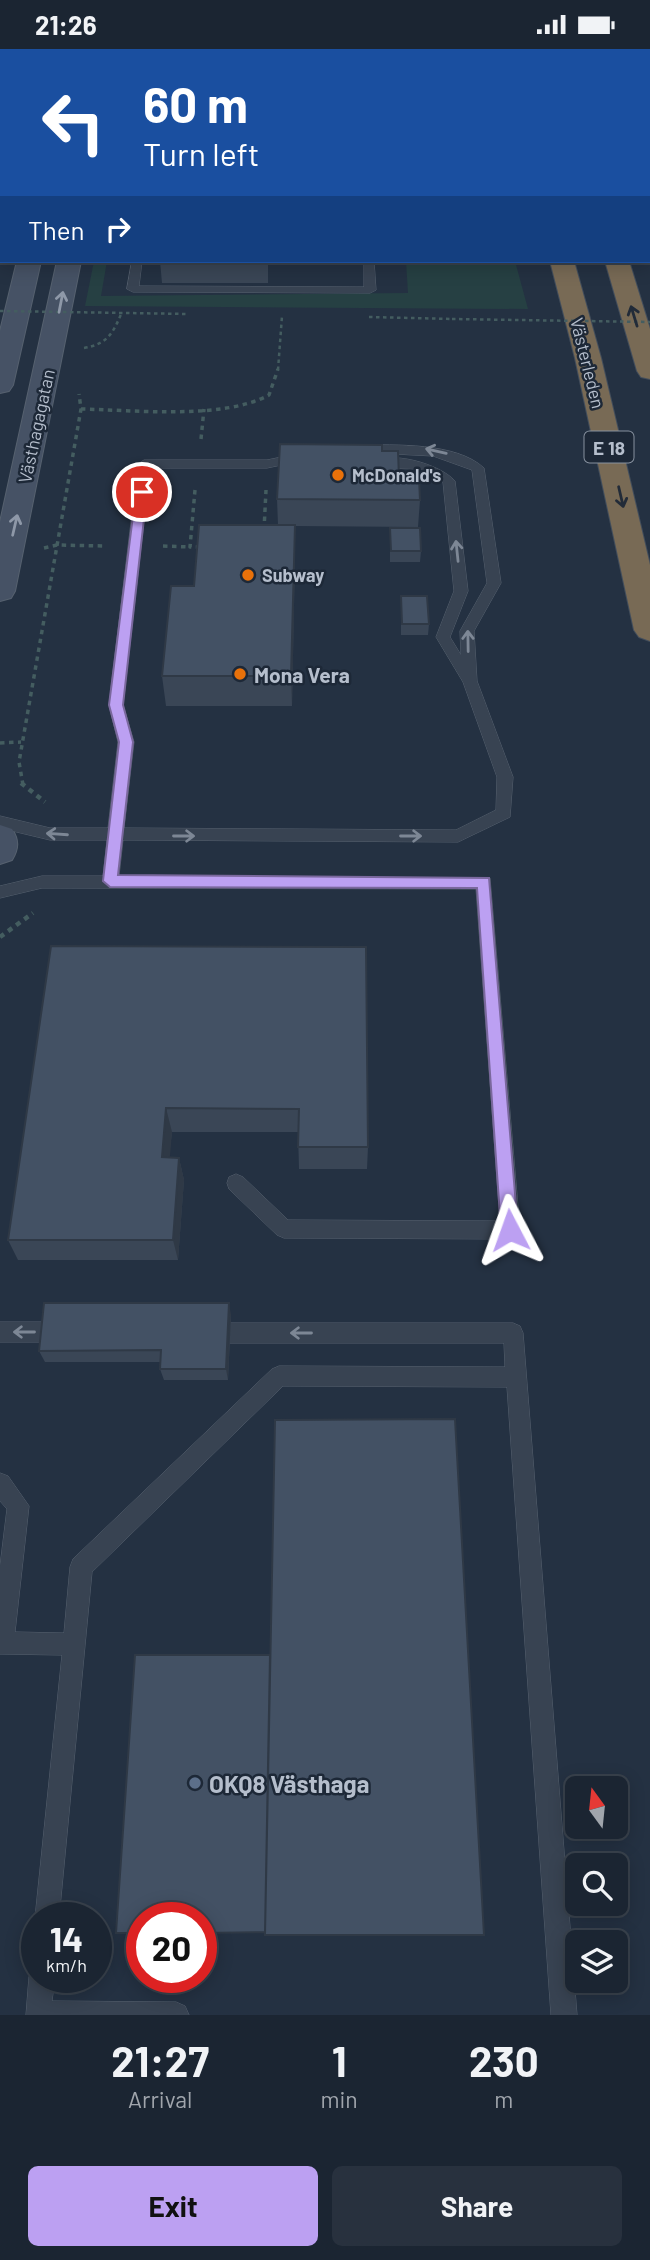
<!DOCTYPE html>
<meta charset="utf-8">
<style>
:root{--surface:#1b2532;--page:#28313e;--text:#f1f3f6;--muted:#a0a5ac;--line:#39424d;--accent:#bca0f2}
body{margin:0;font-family:Barlow,sans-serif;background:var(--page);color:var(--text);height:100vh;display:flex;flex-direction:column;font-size:26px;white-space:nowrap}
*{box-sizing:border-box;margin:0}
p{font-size:23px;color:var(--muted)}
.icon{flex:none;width:38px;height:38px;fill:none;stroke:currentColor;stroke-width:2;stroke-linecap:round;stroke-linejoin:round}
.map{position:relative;height:1966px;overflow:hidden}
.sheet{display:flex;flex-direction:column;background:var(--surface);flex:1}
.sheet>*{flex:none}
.hud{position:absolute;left:0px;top:0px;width:651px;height:214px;box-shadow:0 4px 18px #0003,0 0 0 2px var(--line);background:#1a4fa0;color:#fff;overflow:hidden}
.needle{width:46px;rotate:345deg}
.controls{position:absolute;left:565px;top:1727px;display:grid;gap:14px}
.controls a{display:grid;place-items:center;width:63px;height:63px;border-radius:10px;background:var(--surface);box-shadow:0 4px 18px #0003,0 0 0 2px var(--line);font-size:35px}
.speed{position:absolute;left:21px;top:1853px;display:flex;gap:14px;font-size:35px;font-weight:700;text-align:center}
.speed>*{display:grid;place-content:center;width:91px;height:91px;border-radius:50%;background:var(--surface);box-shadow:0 4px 18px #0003,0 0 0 2px var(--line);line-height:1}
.speed small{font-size:18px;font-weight:400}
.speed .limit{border:10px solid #d22;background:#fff;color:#111}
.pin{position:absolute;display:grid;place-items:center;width:60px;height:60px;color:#fff;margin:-30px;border:4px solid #fff;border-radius:50%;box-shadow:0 2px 7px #0007}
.me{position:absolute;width:77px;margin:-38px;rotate:356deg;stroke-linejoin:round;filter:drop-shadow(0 0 5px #0008)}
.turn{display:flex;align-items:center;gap:24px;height:147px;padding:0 28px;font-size:32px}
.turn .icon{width:91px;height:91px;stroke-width:2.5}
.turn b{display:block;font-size:49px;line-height:60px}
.then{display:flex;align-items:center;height:66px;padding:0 28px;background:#0003;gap:14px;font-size:26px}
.eta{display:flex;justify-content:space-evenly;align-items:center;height:119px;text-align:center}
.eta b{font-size:42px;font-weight:700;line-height:49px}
.primary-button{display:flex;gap:14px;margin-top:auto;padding:14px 28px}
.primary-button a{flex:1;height:80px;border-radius:10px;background:var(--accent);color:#111;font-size:28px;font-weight:700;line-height:80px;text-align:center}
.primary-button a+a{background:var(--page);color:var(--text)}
.status{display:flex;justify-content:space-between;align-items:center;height:49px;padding:0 35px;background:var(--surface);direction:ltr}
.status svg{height:19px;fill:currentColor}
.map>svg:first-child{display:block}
.green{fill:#264043}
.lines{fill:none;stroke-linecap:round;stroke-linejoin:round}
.service-casing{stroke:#56616f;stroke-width:1}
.tertiary-casing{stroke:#56616f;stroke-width:2}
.secondary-casing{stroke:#56616f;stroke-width:2}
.motorway-casing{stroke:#434e5c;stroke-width:2}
.path-far2{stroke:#445d60;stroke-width:2.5;stroke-dasharray:3.5 3.5;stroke-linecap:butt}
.path-far1{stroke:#445d60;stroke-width:3.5;stroke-dasharray:4.5 4.5;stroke-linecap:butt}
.path{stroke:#445d60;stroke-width:4.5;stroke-dasharray:5 5;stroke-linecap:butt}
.service{fill:#384352;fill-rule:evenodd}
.tertiary{fill:#384352;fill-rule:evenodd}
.secondary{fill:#465265;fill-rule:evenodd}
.motorway{fill:#786a55;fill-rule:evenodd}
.path-bridge{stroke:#445d60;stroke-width:2.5;stroke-dasharray:3.5 3.5;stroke-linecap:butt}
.wall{fill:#3a4656}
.shaded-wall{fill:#2f3946}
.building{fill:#435164;stroke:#2f3946;stroke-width:2}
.oneway{stroke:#8e98a8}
.oneway2{stroke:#222b38}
.oneway3{stroke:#7d8795}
.route{fill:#bca0f2;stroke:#7a689d;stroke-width:2}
.food-dot{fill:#e8710a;stroke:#1d2837;stroke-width:2.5}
.service-dot{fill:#5c6f8a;stroke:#1d2837;stroke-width:2.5}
.labels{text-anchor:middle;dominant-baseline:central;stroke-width:5;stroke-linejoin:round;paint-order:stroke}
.far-street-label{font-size:18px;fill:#b5becc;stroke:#1d2837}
.far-poi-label{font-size:18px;font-weight:bold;fill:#b5becc;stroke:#1d2837;text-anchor:start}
.shield{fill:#1d2837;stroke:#87919f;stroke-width:2}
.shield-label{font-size:19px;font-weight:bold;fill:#b5becc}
.poi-label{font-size:21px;font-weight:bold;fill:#b5becc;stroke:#1d2837;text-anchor:start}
.near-poi-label{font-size:24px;font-weight:bold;fill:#b5becc;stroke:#1d2837;text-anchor:start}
</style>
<div class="status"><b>21:26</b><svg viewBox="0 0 49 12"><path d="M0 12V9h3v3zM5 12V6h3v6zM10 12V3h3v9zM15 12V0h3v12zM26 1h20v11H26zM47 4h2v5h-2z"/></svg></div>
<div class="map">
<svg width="650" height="1966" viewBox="0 0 650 1966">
<rect width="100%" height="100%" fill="#243142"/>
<path class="green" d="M94 212H107L101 247 408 244 406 212H515L528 260 85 257Z"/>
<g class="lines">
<g class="service-casing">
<path id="service" d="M183 0H193V2H183Z
M297 0H307V2H297Z
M353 0H363V2H353Z
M132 212H142L139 237 364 238V212H374L376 241 370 244 133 243 127 240Z
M359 396C395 396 456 393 484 419L501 534 474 582 477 632 513 728 510 768 458 793 123 791 119 827 490 829 520 1181 517 1187 510 1190 284 1189 277 1186 229 1140 227 1134 229 1128 236 1125 243 1128 288 1171 500 1172 476 840 42 839 0 849V837L42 827H103L107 791H50L0 779V767L50 779H108L118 693 109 656 138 415 144 411H267L301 404 307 408 305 411 267 419H150L123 656 134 693 124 779 456 781 496 761 497 728 463 633 436 588 454 542 443 433 420 420 376 419 370 415C389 400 440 415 455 432L468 542 450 588 461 606 460 582 487 534 472 421 433 407 355 403 353 400Z
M0 1273H49L56 1276 59 1283 56 1290 49 1293H0Z
M230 1274H513L520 1277 523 1284 577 1966H551L507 1338 283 1337 92 1523 59 1869H37V1874L35 1869 62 1606 0 1605V1517L7 1460 0 1452V1424L8 1427 29 1457 15 1583 64 1584 70 1518 73 1510 272 1320 279 1317 505 1318 504 1294H230L223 1291 220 1284 223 1277Z
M37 1917V1928H55L52 1952 176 1953 185 1957 189 1966H26L29 1928 33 1919Z"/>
</g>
<g class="tertiary-casing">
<path id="tertiary" d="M0 36H2L0 49Z"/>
</g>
<g class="secondary-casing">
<path id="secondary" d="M61 0H81V2H61Z
M99 0H119V2H99Z
M17 212H41L13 336 9 342 0 344V282Z
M57 212H81L15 542 11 549 0 552V473Z
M0 776 12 780C19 791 19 799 12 811L0 815Z"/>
</g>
<g class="motorway-casing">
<path id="motorway" d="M489 0H509V2H489Z
M540 0H560L561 2H541Z
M618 0H638L617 2Z
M550 212H574L601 309 650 516V592L639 588 634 581 575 309Z
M605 212H629L650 280V330L641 328 637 322Z"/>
</g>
<path class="path-far2" d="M369 268 452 270
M84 299C108 295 113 284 122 263
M278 321 282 267"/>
<path class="path-far1" d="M81 360C134 361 223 371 269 346L278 320
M201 390 204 360
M195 441 190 498H202
M264 481 266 441
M163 497 190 498
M44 499 57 496 105 497
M0 694 21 693
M23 736 19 713 81 360 79 345"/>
<path class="path" d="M21 734 45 753
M0 888 33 864"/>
<use href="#service" class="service"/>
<use href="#tertiary" class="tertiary"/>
<use href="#secondary" class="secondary"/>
<use href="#motorway" class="motorway"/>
<path class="path-bridge" d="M0 262 189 265
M452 270 650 273"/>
</g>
<path class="wall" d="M160 212H268V234H162Z
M382 402 399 429 420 451 418 478 295 477V507L292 657H166L162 627 194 537 278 476 277 450Z
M390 479 421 502 420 513H390Z
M401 547 429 575 428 586H401Z
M51 897 368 1098 367 1120H299L298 1083H172L169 1108 179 1109 184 1131 178 1211H18L8 1191Z
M231 1266 228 1331H164L160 1320 161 1313H45L39 1302Z"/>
<path class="shaded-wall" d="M295 476V507L292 657 291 627Z
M166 1059 172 1083 168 1130 162 1108Z
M179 1109 184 1131 178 1211 173 1191Z
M229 1254 231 1266 228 1331 226 1320Z"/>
<path class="building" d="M205 0H296V2H205Z
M280 395 382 396V402H398L399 429H419L420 451 277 450Z
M199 476H295L291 627H162L171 537H194Z
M390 479H420L421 502H391Z
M401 547H427L429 575H402Z
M51 897 366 898 368 1098H298L299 1060 166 1059 162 1108 179 1109 173 1191H8Z
M44 1254H229L226 1320H160L161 1301 39 1302Z
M455 1370 484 1886H265L275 1371Z
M135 1606H270L265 1883 201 1884V1869H142V1884H116Z"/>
<defs><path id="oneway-shaft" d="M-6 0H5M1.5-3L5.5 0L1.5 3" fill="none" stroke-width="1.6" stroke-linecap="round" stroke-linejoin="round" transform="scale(1.75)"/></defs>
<g class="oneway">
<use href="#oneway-shaft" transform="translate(61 253) rotate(-79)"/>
<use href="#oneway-shaft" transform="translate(15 476) rotate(-77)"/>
</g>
<g class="oneway2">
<use href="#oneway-shaft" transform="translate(634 267) rotate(-107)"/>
<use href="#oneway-shaft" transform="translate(621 448) rotate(77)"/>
</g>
<g class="oneway3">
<use href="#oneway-shaft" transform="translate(436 402) rotate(-167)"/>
<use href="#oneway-shaft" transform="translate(457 502) rotate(-96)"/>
<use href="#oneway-shaft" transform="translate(468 592) rotate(-91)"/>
<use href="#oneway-shaft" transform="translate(57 785) rotate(-176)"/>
<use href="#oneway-shaft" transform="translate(184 787)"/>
<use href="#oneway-shaft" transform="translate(411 787)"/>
<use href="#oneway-shaft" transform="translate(24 1283) rotate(180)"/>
<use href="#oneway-shaft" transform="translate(301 1284) rotate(180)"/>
</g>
<path class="route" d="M142 439 147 443 123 656 133 693 118 826 489 829 518 1181 516 1187 510 1190 503 1187 501 1181 477 839 110 838 103 832 119 693 109 656 136 443Z"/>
<g class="food-dot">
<circle cx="338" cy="426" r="7"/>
<circle cx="248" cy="526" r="7"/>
<circle cx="240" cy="625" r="7"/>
</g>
<circle class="service-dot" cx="195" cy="1734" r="7"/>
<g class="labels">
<g class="far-street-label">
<text transform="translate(588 314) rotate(76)">Västerleden</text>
<text transform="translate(36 377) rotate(-78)">Västhagagatan</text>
</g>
<g class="far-poi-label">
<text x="352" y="426">McDonald's</text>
<text x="262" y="526">Subway</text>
</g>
<rect class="shield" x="584.5" y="382.5" width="49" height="31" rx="5"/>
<g class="shield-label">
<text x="609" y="398">E 18</text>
</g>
<g class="poi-label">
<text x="254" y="625">Mona Vera</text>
</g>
<g class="near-poi-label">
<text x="209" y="1734">OKQ8 Västhaga</text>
</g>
</g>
</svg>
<div class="controls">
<a><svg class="needle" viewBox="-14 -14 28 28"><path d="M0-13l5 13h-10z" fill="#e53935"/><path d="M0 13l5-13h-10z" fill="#a0a5ac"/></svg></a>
<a><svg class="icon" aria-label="search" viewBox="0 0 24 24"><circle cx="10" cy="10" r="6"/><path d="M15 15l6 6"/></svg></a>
<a><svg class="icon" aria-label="layers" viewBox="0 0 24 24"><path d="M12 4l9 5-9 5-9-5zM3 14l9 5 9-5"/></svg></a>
</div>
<div class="speed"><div>14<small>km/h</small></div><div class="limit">20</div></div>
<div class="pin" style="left:142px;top:443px;background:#d93025"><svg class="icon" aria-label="arrive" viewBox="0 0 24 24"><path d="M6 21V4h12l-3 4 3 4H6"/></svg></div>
<svg class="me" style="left:510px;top:1181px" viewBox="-20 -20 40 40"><path d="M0-17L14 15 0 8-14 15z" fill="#bca0f2" stroke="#fff" stroke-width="4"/></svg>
<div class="hud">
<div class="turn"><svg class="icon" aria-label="left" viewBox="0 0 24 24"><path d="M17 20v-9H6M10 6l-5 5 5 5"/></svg><div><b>60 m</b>Turn left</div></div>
<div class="then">Then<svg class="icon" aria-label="right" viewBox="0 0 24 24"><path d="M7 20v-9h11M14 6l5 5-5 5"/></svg></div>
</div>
</div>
<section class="sheet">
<div class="eta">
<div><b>21:27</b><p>Arrival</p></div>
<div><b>1</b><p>min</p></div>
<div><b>230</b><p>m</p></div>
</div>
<div class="primary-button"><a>Exit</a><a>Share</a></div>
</section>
